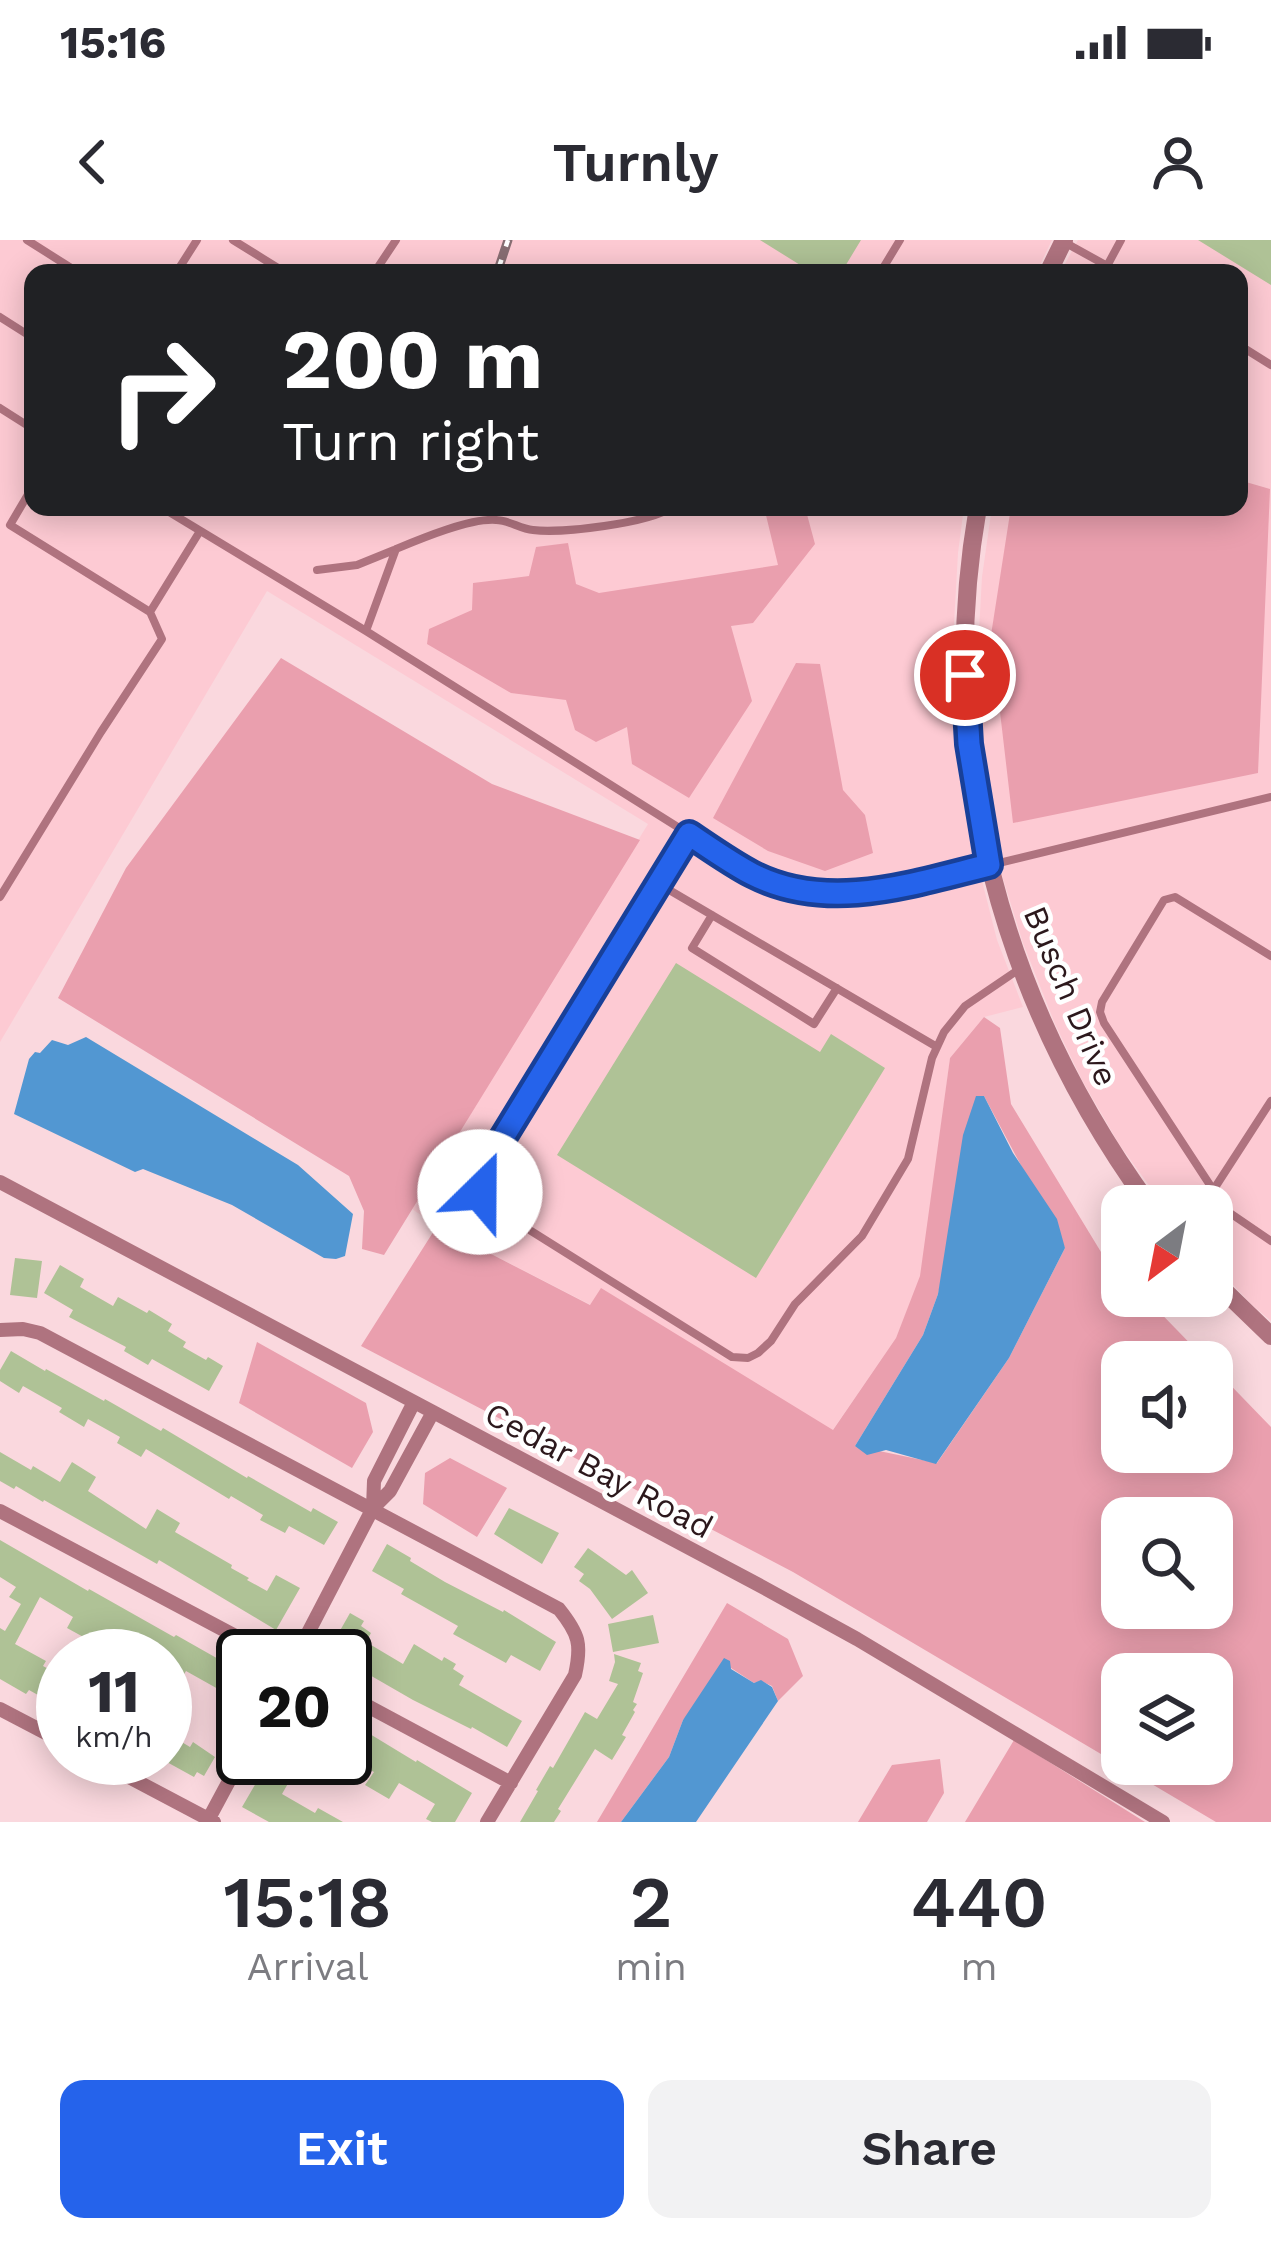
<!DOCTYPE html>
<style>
:root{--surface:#fff;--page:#f2f2f3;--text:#2b2b33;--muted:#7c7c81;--accent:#2563eb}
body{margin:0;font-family:"Work Sans",sans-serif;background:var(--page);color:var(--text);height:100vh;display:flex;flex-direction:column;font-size:45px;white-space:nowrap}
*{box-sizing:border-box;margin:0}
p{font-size:39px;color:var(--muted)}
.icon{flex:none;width:66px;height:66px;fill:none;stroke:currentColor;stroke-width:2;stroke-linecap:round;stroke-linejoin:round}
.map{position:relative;height:1582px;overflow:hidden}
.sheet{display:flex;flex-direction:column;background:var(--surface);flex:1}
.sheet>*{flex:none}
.guide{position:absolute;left:24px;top:24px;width:1224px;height:252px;border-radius:24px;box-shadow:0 6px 30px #0003;background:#202124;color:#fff;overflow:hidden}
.needle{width:78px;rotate:212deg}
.fabs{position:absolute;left:1101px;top:945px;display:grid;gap:24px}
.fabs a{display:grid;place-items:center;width:132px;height:132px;border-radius:24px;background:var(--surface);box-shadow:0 6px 30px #0003;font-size:60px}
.speed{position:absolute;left:36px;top:1389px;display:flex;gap:24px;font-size:60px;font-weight:700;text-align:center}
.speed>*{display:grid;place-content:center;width:156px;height:156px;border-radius:50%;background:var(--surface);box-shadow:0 6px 30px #0003;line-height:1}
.speed small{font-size:30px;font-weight:400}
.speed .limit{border:6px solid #111;border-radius:18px;background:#fff;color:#111}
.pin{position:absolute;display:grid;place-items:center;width:102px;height:102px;color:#fff;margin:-51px;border:6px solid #fff;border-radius:50%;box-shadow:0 3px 12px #0007}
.me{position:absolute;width:132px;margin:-66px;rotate:23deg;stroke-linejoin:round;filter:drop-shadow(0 0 9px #0008)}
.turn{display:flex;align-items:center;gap:42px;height:252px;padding:0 60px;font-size:54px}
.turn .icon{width:156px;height:156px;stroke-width:2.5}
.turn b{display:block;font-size:84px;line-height:102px}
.eta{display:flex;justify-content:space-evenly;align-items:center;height:204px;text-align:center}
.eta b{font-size:72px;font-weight:600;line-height:84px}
.action{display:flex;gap:24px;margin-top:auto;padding:24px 60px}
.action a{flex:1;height:138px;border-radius:24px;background:var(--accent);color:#fff;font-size:48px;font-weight:600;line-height:138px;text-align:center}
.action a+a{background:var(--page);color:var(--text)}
.status{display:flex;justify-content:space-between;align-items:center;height:84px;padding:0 60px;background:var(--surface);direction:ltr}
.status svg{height:33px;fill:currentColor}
header{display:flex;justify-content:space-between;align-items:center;height:156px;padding:0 60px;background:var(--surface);font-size:54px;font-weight:600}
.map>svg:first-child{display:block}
.built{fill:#fdcad3}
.green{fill:#ea9fae;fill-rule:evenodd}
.water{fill:#5297d2}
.building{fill:#afc296}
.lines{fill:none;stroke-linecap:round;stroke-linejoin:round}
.service{stroke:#af737f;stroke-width:8}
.minor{stroke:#af737f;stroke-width:14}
.tertiary{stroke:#af737f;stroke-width:18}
.rail-casing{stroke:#886e73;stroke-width:9}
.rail{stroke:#fff;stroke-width:4.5;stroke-dasharray:14;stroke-linecap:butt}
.route-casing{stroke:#184099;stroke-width:30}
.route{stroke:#2563eb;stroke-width:21}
.labels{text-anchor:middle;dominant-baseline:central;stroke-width:9;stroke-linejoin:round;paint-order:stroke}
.street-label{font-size:33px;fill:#2c181c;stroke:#fff}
</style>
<div class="status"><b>15:16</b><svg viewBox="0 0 49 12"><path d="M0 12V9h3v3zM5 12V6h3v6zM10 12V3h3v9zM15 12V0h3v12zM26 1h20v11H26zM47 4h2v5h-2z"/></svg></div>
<header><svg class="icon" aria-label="back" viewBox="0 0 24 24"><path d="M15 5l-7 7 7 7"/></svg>Turnly<svg class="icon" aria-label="person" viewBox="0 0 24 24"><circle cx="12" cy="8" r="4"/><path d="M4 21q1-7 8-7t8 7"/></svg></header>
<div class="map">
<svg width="1271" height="1582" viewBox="0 0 1271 1582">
<rect width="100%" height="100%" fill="#fad8de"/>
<path class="built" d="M0 0H1052L1036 33H33V267H964L958 313 952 418 959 524 969 588 982 641 997 700 1023 767 984 777 950 818 921 1036 896 1098 832 1191 601 1049 591 1065 437 986 412 969 648 584 267 351 0 802Z
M1078 0H1271V1081L1251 1064 1212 1022V966H1164L1119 904 1083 842 1055 784 1023 703 995 613 975 464 982 337 992 267H1239V33H1060Z"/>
<path class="green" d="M1239 240 1270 249 1258 533 1013 583 991 395 1011 267H1239Z
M764 267H805L815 304 753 383 731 386 752 461 689 558 632 524 627 487 596 502 575 490 566 460 511 453 427 404 429 389 472 370 473 343 529 336 536 307 568 303 576 344 599 353 778 325Z
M281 418 492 544 640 600 384 1015 362 1009 364 971 349 936 58 758 126 628Z
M796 423 820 424 843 550 865 575 873 613 825 631 768 611 713 578Z
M984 777 1000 788 1011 864 1101 1012 1122 1034V1056H1144L1208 1122H1122V1212H1212V1126L1271 1187V1582H1216L793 1332 361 1106 437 986 590 1065 601 1048 833 1190 896 1098 920 1036 950 818ZM984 856 1065 1008 1009 1118 937 1223 855 1206 923 1095 938 1054ZM1122 1278H1212V1368H1122ZM1122 1434H1212V1524H1122Z
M257 1102 366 1163 373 1192 352 1228 239 1163Z
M450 1218 507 1248 477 1297 423 1264 425 1233Z
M727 1363 788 1399 803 1436 778 1461 772 1446 761 1441 754 1443 731 1428 683 1480 669 1517 621 1582H597Z
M1014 1500 1145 1582H965Z
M940 1519 944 1553 927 1582H858L892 1525Z"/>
<path class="water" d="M86 797 298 925 353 974 345 1016 336 1019 324 1018 232 965 143 929 135 932 14 874 29 819 35 812 40 813 52 800 68 805Z
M976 856H984L1013 913 1057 979 1065 1008 1009 1118 936 1224 886 1210 867 1215 855 1206 923 1095 938 1054 963 895Z
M724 1418 730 1421 731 1429 754 1443 761 1440 772 1447 778 1461 696 1582H621L669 1517 683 1480Z"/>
<path class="building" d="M760 0H861L841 33H813Z
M1198 0H1271V45Z
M676 723 820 812 831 794 885 828 756 1038 557 915Z
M15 1018 42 1021 37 1058 10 1055Z
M60 1025 84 1039 80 1047 113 1066 118 1057 147 1073 149 1070 172 1084 168 1091 186 1102 183 1107 206 1120 208 1117 223 1126 209 1151 152 1119 148 1125 124 1111 126 1107 69 1077 73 1070 44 1053Z
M11 1111 45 1131 46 1129 104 1161 105 1159 161 1191 163 1188 247 1238 248 1236 311 1272 313 1268 338 1282 324 1305 289 1286 285 1293 260 1280 263 1275 231 1256 229 1259 146 1209 141 1217 117 1203 120 1197 88 1179 84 1187 59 1172 62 1168 23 1146 19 1153 0 1141V1130Z
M0 1212 31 1230 33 1226 60 1242 72 1222 96 1237 88 1251 146 1289 157 1269 180 1283 175 1292 232 1325 231 1328 249 1338 247 1340 267 1351 276 1335 300 1348 276 1390 159 1320 157 1324 44 1260 43 1262 16 1246 14 1249 0 1241Z
M509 1268 559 1293 542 1324 494 1294Z
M0 1300 88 1351 89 1349 174 1397 176 1395 243 1433V1463L186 1431 173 1452 165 1448V1416H149L127 1404 118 1416 67 1388 73 1377 40 1357 15 1404 46 1421 43 1426 63 1437V1469L29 1450 26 1454 0 1439V1388L5 1391 21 1364 9 1357 16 1347 0 1337Z
M387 1304 411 1318 410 1321 445 1342 503 1372 504 1370 556 1402 540 1431 511 1415 506 1423 453 1394 458 1386 401 1354 404 1349 372 1331Z
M588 1308 626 1335 632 1330 648 1353 612 1379 590 1349 579 1341 584 1334 574 1327Z
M350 1373 364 1381 361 1386 371 1393 366 1402 403 1424 414 1404 442 1421 444 1417 456 1424 453 1429 464 1436 459 1445 522 1481 507 1507 472 1487 471 1489 413 1460 361 1430 345 1419V1416L329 1410Z
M653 1375 659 1403 613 1412 608 1384Z
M614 1414 641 1423 638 1431 643 1433 633 1462 637 1464 633 1470 635 1472 622 1495 626 1497 612 1520 595 1509 558 1569 561 1571 554 1582H520L538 1551 536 1550 550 1526 553 1528 585 1472 597 1479 618 1444 609 1441 615 1422Z
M345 1483 359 1491 360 1488 416 1522 417 1520 472 1553 455 1582H432L426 1579 435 1564 399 1543 389 1559 365 1545 374 1532 345 1515Z
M165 1492 190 1507 193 1502 215 1517 204 1536 197 1532 194 1537 165 1521Z
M266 1526 290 1540 282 1554 315 1573 318 1568 343 1582H269L242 1567Z"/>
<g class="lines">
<path class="service" d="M27 0 79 33
M233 0 286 33
M1064 2 1120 33
M1107 26 1121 0
M176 33 197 0
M374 33 396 0
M880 33 900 0
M0 77 33 98
M1239 105 1271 125
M0 168 33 189
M33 246 10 285 150 372 200 291
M161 267 366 391 754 635 788 648 826 655 896 648 1271 557
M492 267 494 279
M317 330 357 325 394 310
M366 391 396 309C420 299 470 278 496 280 509 280 520 289 533 290 560 294 650 283 672 267
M689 594 480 935V952L488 964 732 1117 748 1118 758 1113 771 1101 795 1064 862 996 908 919 932 818 944 792 965 766 1018 730
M659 644 937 807
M0 657 101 492 162 399 150 372
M712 675 692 708 814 784 837 748
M1271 716 1175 657 1164 660 1102 762 1100 772 1104 783 1227 971 1271 1001
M1214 949 1271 861"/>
<path class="minor" d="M0 942 757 1344 857 1399 1163 1582
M0 1090 23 1089 40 1093 559 1369C579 1394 582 1404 575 1435L487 1582
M414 1162 374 1241 373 1268 390 1251 433 1172
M0 1271 273 1416
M296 1416 373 1268
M345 1454 511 1543
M0 1469 63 1502
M93 1518 214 1582
M207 1582 243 1515"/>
<path class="tertiary" d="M1048 33 1064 0
M978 267C934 517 1002 763 1150 966
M1212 1039 1271 1096"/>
<g class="rail-casing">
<path id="rail" d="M497 33 508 0"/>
</g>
<use href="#rail" class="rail"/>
</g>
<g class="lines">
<g class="route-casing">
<path id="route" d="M480 952V935L689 594C710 608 731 623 752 634 828 673 912 644 989 625L969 504 965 435"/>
</g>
<use href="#route" class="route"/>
</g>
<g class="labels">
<g class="street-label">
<text transform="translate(1071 756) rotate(67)">Busch Drive</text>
<text transform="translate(599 1230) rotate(28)">Cedar Bay Road</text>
</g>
</g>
</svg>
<div class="fabs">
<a><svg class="needle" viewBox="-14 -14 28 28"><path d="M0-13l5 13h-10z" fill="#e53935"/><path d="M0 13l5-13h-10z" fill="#7c7c81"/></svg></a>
<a><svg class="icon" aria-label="sound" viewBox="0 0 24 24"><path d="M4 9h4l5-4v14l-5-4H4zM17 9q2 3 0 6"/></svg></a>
<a><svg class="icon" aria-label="search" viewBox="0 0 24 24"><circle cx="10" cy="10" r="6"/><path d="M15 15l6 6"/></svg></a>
<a><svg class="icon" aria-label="layers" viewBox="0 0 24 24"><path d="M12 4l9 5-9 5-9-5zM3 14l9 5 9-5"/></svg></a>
</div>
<div class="speed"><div>11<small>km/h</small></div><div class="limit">20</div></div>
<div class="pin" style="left:965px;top:435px;background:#d93025"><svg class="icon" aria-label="arrive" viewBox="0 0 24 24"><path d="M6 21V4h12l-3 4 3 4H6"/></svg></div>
<svg class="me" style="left:480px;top:952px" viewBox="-20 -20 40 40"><circle r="19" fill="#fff"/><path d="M0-13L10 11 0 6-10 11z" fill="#2563eb"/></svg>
<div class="guide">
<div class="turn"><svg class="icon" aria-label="right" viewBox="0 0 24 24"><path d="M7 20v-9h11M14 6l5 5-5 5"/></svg><div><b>200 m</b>Turn right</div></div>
</div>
</div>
<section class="sheet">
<div class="eta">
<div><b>15:18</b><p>Arrival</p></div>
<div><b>2</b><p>min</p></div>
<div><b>440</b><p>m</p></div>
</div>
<div class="action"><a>Exit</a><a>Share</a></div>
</section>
